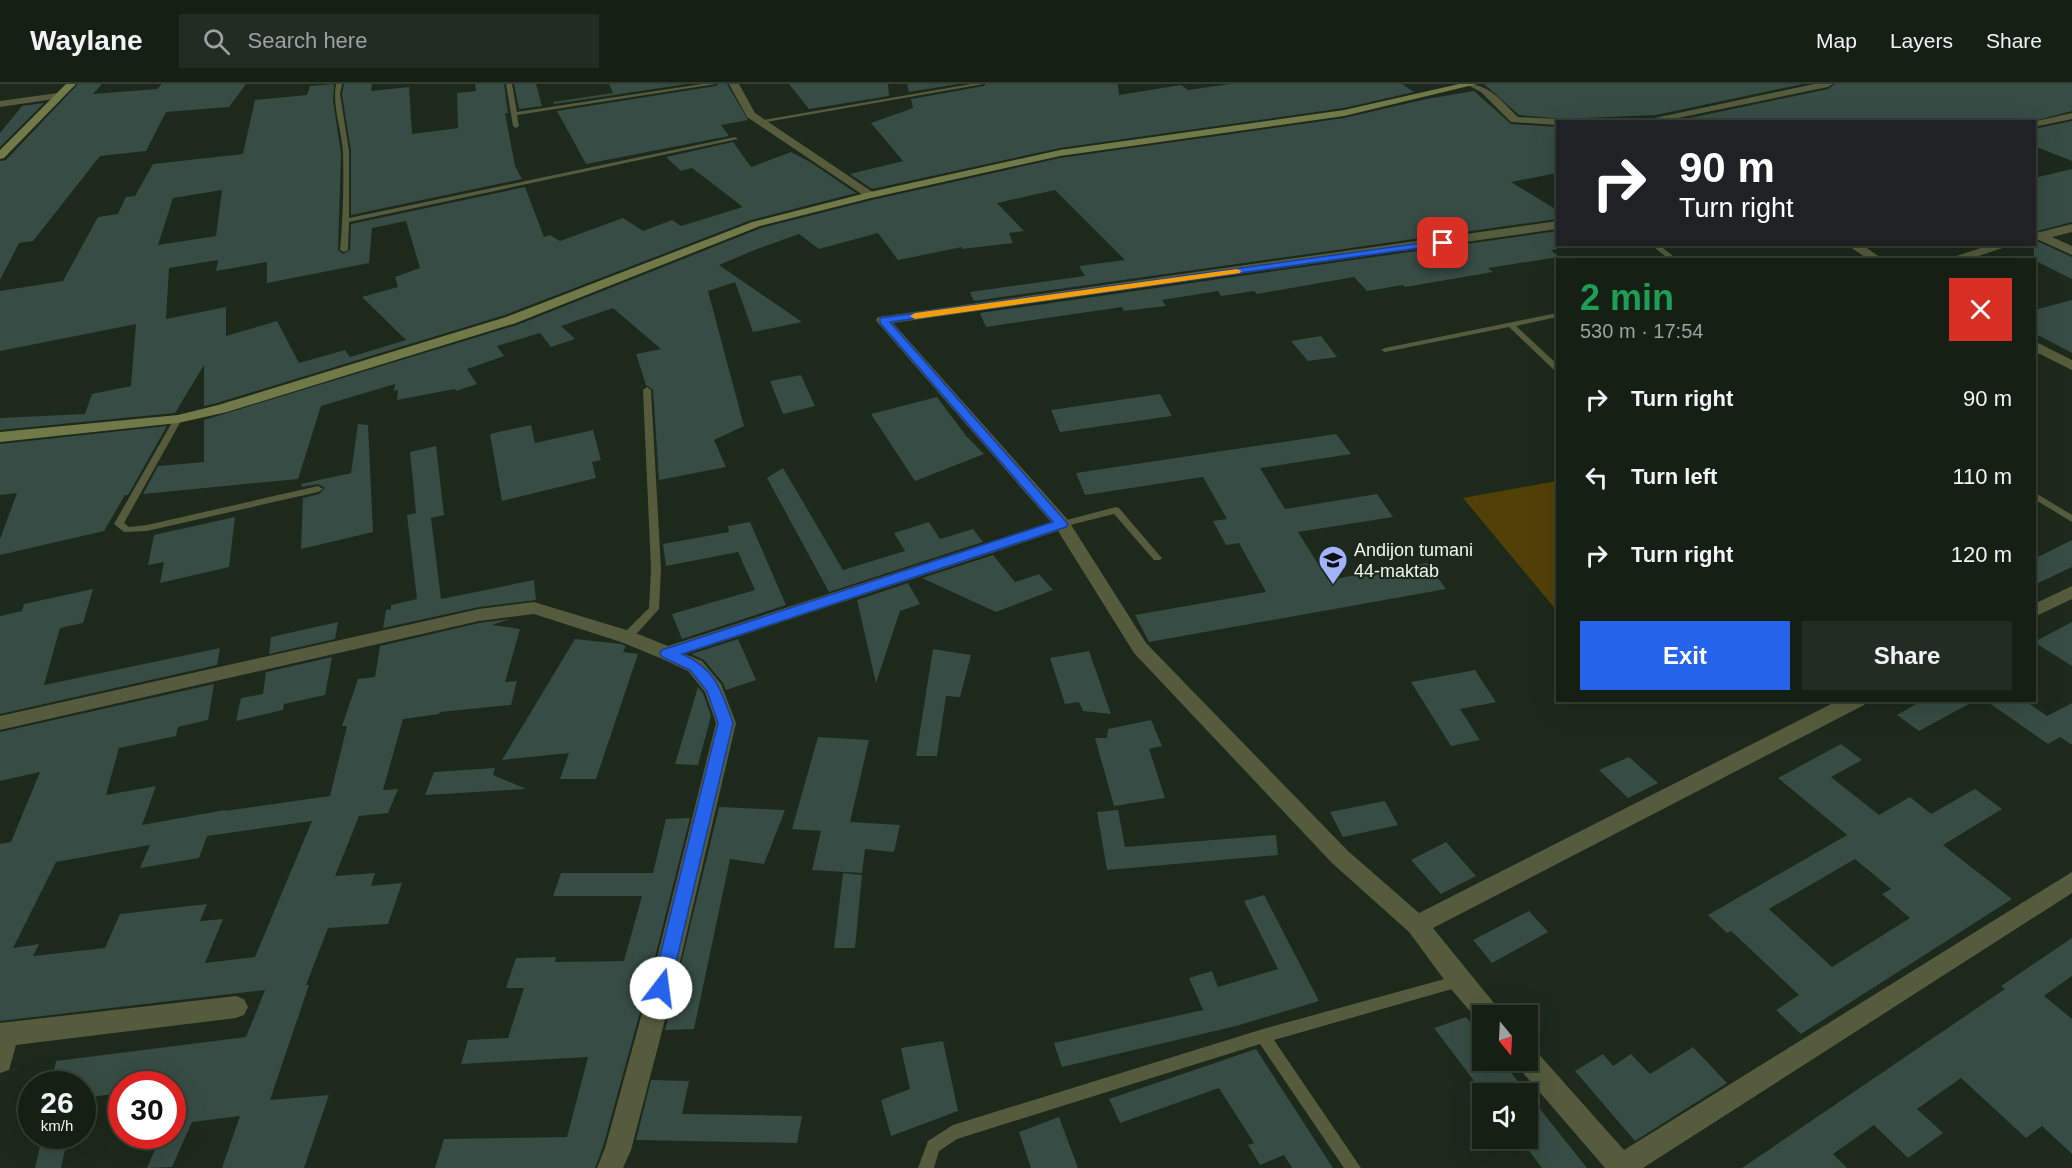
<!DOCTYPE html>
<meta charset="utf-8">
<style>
:root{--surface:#151f14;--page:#222c22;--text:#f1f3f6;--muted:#9da2a0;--line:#343d34;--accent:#2563eb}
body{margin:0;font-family:Helvetica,sans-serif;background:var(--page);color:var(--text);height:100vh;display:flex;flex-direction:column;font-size:22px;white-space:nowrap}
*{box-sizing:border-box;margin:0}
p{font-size:20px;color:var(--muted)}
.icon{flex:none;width:33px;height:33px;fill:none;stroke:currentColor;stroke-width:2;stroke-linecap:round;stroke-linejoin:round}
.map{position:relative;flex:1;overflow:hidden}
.side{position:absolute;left:1556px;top:174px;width:480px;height:444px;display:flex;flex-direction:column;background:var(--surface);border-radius:0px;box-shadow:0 6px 24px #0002,0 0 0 2px var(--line)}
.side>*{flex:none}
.hud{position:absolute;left:1556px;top:36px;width:480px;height:126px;border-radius:0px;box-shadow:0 6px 24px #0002,0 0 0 2px var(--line);background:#202124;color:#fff;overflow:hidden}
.needle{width:39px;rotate:162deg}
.buttons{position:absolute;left:1472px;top:921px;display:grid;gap:12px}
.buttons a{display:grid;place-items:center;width:66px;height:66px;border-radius:0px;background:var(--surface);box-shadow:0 6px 24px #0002,0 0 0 2px var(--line);font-size:30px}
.speed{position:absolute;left:18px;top:987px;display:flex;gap:12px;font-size:30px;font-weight:700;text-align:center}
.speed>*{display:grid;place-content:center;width:78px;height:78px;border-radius:50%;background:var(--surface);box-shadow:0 6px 24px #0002,0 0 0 2px var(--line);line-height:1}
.speed small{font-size:15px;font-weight:400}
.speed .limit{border:9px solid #d22;background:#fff;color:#111}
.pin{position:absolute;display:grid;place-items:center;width:51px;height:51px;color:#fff;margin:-26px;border-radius:12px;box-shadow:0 3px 9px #0006}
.me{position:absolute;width:66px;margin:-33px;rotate:15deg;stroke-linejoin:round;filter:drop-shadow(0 0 4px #0008)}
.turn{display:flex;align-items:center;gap:21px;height:126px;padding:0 24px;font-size:27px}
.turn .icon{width:78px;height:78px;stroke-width:2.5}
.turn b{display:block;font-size:42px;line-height:51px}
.round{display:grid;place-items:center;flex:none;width:63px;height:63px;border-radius:0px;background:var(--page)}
.summary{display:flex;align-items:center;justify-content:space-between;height:102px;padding:0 24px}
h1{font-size:36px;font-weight:700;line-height:45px;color:#1e9e55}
.primary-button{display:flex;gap:12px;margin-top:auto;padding:12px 24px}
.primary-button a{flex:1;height:69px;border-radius:0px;background:var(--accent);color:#fff;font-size:24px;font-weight:700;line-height:69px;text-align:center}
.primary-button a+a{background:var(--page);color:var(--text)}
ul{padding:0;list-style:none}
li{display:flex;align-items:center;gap:18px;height:78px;padding:0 24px}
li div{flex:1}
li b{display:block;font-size:22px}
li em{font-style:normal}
header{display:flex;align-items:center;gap:36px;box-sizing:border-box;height:84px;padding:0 30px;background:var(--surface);border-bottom:2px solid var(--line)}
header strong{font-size:28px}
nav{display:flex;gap:33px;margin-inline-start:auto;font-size:21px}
.search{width:420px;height:54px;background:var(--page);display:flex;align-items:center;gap:15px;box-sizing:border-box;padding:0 21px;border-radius:0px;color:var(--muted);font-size:22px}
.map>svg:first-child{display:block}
.green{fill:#524107}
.building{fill:#364c44;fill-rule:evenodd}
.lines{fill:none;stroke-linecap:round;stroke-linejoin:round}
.lane{fill:#555b3c;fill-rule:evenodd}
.street{fill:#555b3c;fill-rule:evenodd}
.secondary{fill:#707947;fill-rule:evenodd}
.route{fill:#2563eb;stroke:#184099;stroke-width:1.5}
.slow{fill:#f59e0b}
.labels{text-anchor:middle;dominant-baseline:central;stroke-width:4.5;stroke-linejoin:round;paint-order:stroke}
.poi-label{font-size:18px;fill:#eff8ee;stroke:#1c291b;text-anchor:start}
</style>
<header>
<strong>Waylane</strong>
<div class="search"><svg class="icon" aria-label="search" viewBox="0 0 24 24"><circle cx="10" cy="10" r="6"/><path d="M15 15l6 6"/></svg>Search here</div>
<nav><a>Map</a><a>Layers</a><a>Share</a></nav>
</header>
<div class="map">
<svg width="2072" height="1084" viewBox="0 0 2072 1084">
<rect width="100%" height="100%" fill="#1c291b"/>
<path class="green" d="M1557 397V527L1463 414Z"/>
<path class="building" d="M78 0H102L93 10 157 5 162 0H246L229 23 166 28 146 67 100 72 33 157 19 159 0 196V77L6 76Z
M334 0 333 17 341 69 338 166 343 170 350 166 351 140 525 103 544 153 550 151 560 157 623 134 643 147 672 136 681 142 743 123 692 84 681 87 666 73 733 58 751 83 791 68 810 78 856 109 751 136 505 231 217 319 204 322V281L175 329 0 346V334L85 330 92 310 131 302 136 240 0 267V207L63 197 98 133 118 130 126 113 135 112 153 80 243 70 255 16 307 11 310 2ZM222 106 216 152 158 161 173 114ZM406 137 420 184 395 193 398 203 362 213 406 256 350 273 345 266 299 279 277 237 226 252V223L166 235 169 184 218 176 216 187 267 178V199L369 179 372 144Z
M344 0H372L371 7 409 3 412 50 458 44 457 9 476 7 475 0H504L508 29H505L515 82 522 95 351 131V67L342 10Z
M514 0H536L542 22 519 25Z
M609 0H687L554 20 553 18 613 9Z
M718 0H727L748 36 721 41 729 52 586 80 557 27 716 2Z
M789 0H888L889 12 809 25Z
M907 0H958L909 8Z
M986 0H1118L1119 11 1181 1 1188 6 1230 0H1402L1414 8 1344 24 1060 64 872 105 850 90 903 77 871 39 913 24 911 15 984 2Z
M1484 0H1803L1656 31 1561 35 1519 31Z
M1835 0H2072V27L2030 38H1698L1690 34 1828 5Z
M1474 7 1511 40 1557 43V89L1511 98 1557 126V135L974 217 970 208 1085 192 1079 182 1125 176 1055 106 997 119 1024 147 1009 149 1013 159 962 165V163L898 176 878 149 819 165 799 150 757 165 719 181 802 238 753 248 735 198 708 207 744 342 714 356 726 383 659 396 653 306 646 301 636 270 661 265 613 224 561 242 575 255 551 263 540 249 497 262 504 272 467 285 477 300 456 307 455 305 397 316 398 306 394 307 395 300 321 322 298 395 143 410 158 382 204 378V336L517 241 761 144 872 116 1060 74 1344 34 1426 15Z
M44 19 0 63V49L22 22Z
M2072 37V77L2034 62V45Z
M2072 85V138L2034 148V94Z
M1557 147V165L1551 166 1559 173 1488 184 1493 188 1405 203 1403 201 1367 207 1354 193 1257 210 1254 207 1221 212 1218 207 1162 216 1166 222 1124 227 1122 223 986 243 980 229Z
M2039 158 2072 173V195L2034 176V160Z
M2072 216V269L2034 249V226Z
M1321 252 1337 273 1308 277 1291 257Z
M801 291 815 322 783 330 770 297Z
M1160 310 1172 332 1060 348 1051 326Z
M937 313 967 353 984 370 915 397 871 330Z
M358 340 368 341 373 448 301 465 303 414 319 410 325 404 318 400 302 403 301 400 351 389Z
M531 341 535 359 593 346 601 376 592 378 596 394 502 417 490 350Z
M167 342 128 411H125L104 447 0 471V455L17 409 0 411V360Z
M1336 350 1351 370 1260 384 1285 425 1377 410 1393 433 1298 448 1328 496 1427 479 1446 505 1149 558 1135 531 1266 508 1239 459 1226 461 1213 437 1227 435 1203 393 1085 411 1076 389Z
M436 362 444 431 431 434 441 515 534 496 536 516 479 523 383 544 386 526 391 525V521L417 515 407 431 416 429 410 368Z
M783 384 843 486 905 467 894 449 929 438 940 455 973 445 983 458 829 508 767 394Z
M235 433 229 483 160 499 164 478 148 481 154 451Z
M750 438 786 521 682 555 672 530 755 506 738 468 666 482 663 460 729 448 728 442Z
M2072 456V483L2034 501V475Z
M993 471 1015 498 1039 490 1053 506 996 528 922 494Z
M908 499 920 520 900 527 876 599 857 516Z
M93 505 83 539 60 544 44 601 220 564 217 581 0 630V532L22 527 24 520Z
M510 535 492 541 520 545 505 598 517 597 511 621 440 628 439 630 403 635 383 706 398 705 388 729 359 732 335 792 375 789 371 802 402 799 388 840 328 844 306 901H309L270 1016 329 1011 304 1084H222L240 1032 192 1038 172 1083 147 1084 161 1052H172V1000H122V1009L82 1014V1000H51L56 977 246 953 265 906 0 937V760L11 758 40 688 0 697V648L214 600 208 636 178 643 176 652 119 664 106 711 156 702 142 741 225 726V727L330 712 347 642H342L358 595 375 593 380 562 479 539ZM312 737 255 873 205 879 223 835 200 837 207 820 120 830 105 864 33 872 39 860 13 864 56 778 150 761 140 784 199 774 207 752Z
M338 538 335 555 269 570 271 553Z
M2072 538V582L2034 558Z
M575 555 621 560 626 562 623 568 638 570 596 695H560L569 669 502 676Z
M738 555 756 596 726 606 723 599 704 576 691 570Z
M933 565 971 571 960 613 946 612 937 672H916Z
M1089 567 1111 630 1083 627 1079 618 1065 620 1050 574Z
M332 573 325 611 284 620 283 626 236 637 241 614 263 610 266 588Z
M1475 586 1496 618 1460 625 1480 656 1451 662 1411 598Z
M698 603 703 609 711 632 698 681 675 680Z
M1923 616H1976L1919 647 1897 631Z
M1985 616H2024L2047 632 2072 619V661L2060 653 2048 660Z
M1151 636 1162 662 1149 665 1165 714 1114 722 1095 654H1107L1108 645Z
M818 653 869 656 850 738 900 741 894 768 865 765 862 789 812 786 821 747 792 745Z
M1841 660 1862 676 1831 693 1879 731 1910 713 1931 730 1975 705 2002 725 1943 761 2012 815 1801 950 1776 926 1799 911 1731 847 1727 849 1708 831 1847 751 1778 694ZM1855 775 1891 805 1882 810 1910 834 1832 883 1769 825Z
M1629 673 1658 699 1628 714 1599 686Z
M495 684 493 691 526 705 425 711 434 688Z
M1385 717 1398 741 1343 753 1330 728Z
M719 723 785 726 764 780 730 775 694 945 665 946Z
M1118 726 1125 763 1276 751 1278 771 1107 786 1097 728Z
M690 734 653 881 603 1063 595 1084H435L444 1055 567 1053 588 973 461 980 468 956 508 954 524 904H506L516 874 556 873 555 878 624 877 642 812H553L561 789H653L666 735Z
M1446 758 1476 792 1441 810 1411 776Z
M843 789 862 791 855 864H834Z
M1264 811 1319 917 1236 942 1062 983 1054 959 1203 926 1189 894 1212 887 1218 903 1278 885 1244 817Z
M1529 827 1548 848 1492 879 1473 856Z
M2072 854V892L2044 912 2072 935V1070L2042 1042 2026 1054 1961 994 1917 1025 1943 1049 1908 1074 1874 1041 1833 1070 1847 1084H1742L2005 905 2001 902Z
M1466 933 1482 953V976H1501L1587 1084H1542L1527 1064V1010H1484L1434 944Z
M943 957 958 1027 891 1052 881 1016 910 1005 901 964Z
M1693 963 1727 999 1635 1057 1575 987 1603 970 1613 982 1631 970 1650 990Z
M1256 965 1333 1084H1292L1284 1071 1260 1081 1248 1061 1254 1059 1219 1004 1120 1039 1109 1015Z
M651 996 689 997 682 1030 802 1032 797 1059 636 1056Z
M1059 1033 1078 1084H1031L1019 1048Z
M50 1052H68L61 1084H35L42 1054Z"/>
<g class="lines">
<path class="lane" d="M336 0H342L340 10 349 67V134L735 53 738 55 349 138 348 166 344 168 340 166C343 134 344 101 343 69 342 46 332 23 336 0Z
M506 0H512L517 28 702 0H716L517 31 519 42 516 44 513 42Z
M971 0H984L760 39 757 37Z
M1650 160H1658L1678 176H1670Z
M1557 229V233L1516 242 1557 280V286H1554L1509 243 1385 268 1381 266 1385 264Z
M647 303 651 306 661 485 659 525 631 556 627 557 622 553 623 550 649 524 651 485 643 306Z
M178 332 182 335 124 439 129 443 147 441 318 402 323 405 318 408 147 447 124 448 114 440 174 335Z
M2034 408 2072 431V438L2034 415Z
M1116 423 1119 424 1160 472 1162 474 1160 476H1154L1114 430 1062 443 1057 440 1059 438Z
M1459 891 1464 893 1466 897 1464 901 1459 903 1274 956 1361 1084H1344L1260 960 957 1055 939 1067 934 1084H918L928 1057 953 1041 1263 945Z"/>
<path class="street" d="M729 0H739L755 29 874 109V113H866L747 33Z
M1466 0C1490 0 1502 18 1518 33L1557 35 1562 38H1557V41L1511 38 1481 8Z
M1814 0H1833L1828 3 1658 38H1636Z
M58 9 61 10V14L0 23V17Z
M2072 29V35L2034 43V38H2032Z
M1557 137V145L893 239 1068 436 1146 559 1348 767 1419 829 1839 616H1866L1864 621 1433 844 1498 924 1501 932H1482V941L1451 905 1409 848 1332 779 1134 569 1058 447 685 570 702 577 721 600 736 639 679 882 631 1066 623 1084H597L605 1064 655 882 716 639 705 608 688 587 660 574 621 558 534 530 479 537 0 646V632L479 525 534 518 633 548 668 562 1051 438 878 239 876 236 878 233Z
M2072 140V148L2052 153 2072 162V171L2039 156 2034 158 2036 149Z
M1846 160H1861L1884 176H1869Z
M1993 160H2015L1966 176H1944Z
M2034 257 2072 276V286L2034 267Z
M2072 502V515L2034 533V520Z
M2072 788V809L1643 1084H1605L1518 983 1515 976H1527V963L1536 967 1624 1066Z
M236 912 244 915 248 923 244 931 236 934 16 961 9 986 0 989V939Z"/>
<path class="secondary" d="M66 0H76L4 74 0 75V66Z
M1459 0H1477L1344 32 1060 72 871 114 760 142 516 239 227 328 178 339 0 358V348L178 331 218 321 506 233 752 138 870 108 1060 66 1344 26Z"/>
</g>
<path class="route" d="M1443 156 1448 159 1447 160 890 238 1068 440 1066 443 682 570C716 585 721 606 733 639L670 904 667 910 661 913 655 910 652 904 718 639 707 607 690 586 662 573 660 569 662 566 1053 438 880 239V234Z"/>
<path class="slow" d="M1237 185 1241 187 1240 189 915 235 910 232 915 229Z"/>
<defs>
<g id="school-pin" transform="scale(1.5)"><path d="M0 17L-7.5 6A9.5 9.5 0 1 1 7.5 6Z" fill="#a2b2fd" stroke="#1c291b"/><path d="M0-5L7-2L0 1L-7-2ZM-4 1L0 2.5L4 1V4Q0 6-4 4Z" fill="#111"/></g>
</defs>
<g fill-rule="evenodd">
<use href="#school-pin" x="1333" y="476"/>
</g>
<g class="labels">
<g class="poi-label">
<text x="1354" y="466">Andijon tumani<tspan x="1354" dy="21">44-maktab</tspan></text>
</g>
</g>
</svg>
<div class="buttons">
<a><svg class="needle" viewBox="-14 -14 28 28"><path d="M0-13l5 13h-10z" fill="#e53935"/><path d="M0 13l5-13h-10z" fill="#9da2a0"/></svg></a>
<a><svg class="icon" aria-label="sound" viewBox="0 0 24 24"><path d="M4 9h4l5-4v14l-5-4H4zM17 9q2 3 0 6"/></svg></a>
</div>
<div class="speed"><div>26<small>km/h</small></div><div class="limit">30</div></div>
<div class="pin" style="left:1443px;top:159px;background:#d93025"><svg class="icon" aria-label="arrive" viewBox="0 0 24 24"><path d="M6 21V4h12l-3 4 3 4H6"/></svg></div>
<svg class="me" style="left:661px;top:904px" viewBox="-20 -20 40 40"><circle r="19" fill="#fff"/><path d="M0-13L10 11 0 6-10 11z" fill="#2563eb"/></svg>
<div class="hud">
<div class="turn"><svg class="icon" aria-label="right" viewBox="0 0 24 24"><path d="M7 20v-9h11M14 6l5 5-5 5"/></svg><div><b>90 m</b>Turn right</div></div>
</div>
<section class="side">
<div class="summary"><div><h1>2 min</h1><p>530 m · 17:54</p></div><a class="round" style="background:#d93025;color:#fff"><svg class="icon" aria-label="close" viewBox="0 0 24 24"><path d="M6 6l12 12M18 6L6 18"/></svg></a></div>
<ul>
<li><svg class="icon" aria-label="right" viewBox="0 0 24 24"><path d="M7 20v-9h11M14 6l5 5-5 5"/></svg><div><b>Turn right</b></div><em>90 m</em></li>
<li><svg class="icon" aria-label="left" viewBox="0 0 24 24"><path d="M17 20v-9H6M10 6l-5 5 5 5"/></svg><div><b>Turn left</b></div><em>110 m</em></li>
<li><svg class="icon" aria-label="right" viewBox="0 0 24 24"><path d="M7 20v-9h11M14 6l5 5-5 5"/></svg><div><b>Turn right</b></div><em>120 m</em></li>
</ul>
<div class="primary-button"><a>Exit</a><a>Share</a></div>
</section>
</div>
